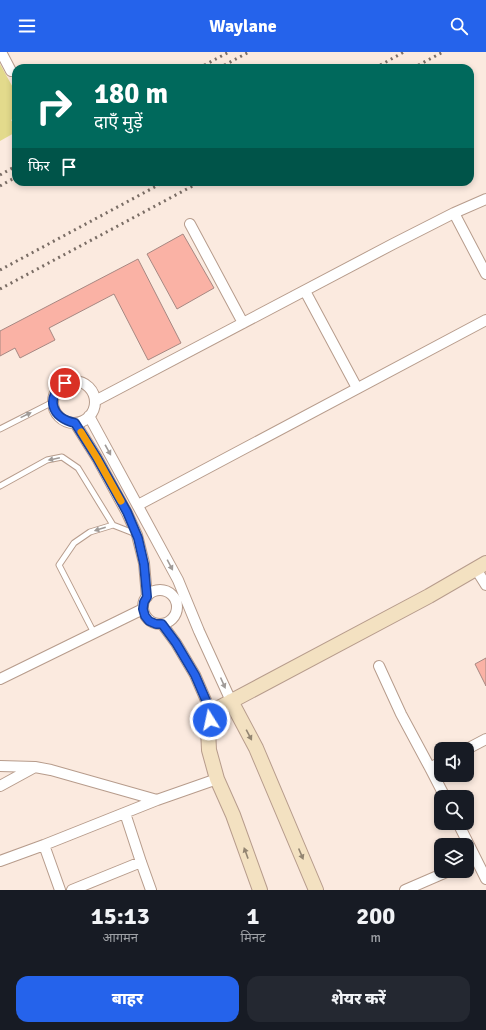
<!DOCTYPE html>
<html lang="hi">
<meta charset="utf-8">
<style>
:root{--surface:#171b24;--page:#242831;--text:#f1f3f6;--muted:#9ea1a6;--accent:#2563eb}
body{margin:0;font-family:Signika,"Noto Sans Devanagari",sans-serif;background:var(--page);color:var(--text);height:100vh;display:flex;flex-direction:column;font-size:15px;white-space:nowrap}
*{box-sizing:border-box;margin:0}
p{font-size:13px;color:var(--muted)}
.icon{flex:none;width:22px;height:22px;fill:none;stroke:currentColor;stroke-width:2;stroke-linecap:round;stroke-linejoin:round}
.map{position:relative;height:838px;overflow:hidden}
.drawer{display:flex;flex-direction:column;background:var(--surface);flex:1}
.drawer>*{flex:none}
.banner{position:absolute;left:12px;top:12px;width:462px;height:122px;border-radius:12px;box-shadow:0 2px 6px #0003;background:#00695c;color:#fff;overflow:hidden}
.fabs{position:absolute;left:434px;top:690px;display:grid;gap:8px}
.fabs a{display:grid;place-items:center;width:40px;height:40px;border-radius:8px;background:var(--surface);box-shadow:0 2px 6px #0003;font-size:20px}
.pin{position:absolute;display:grid;place-items:center;width:34px;height:34px;color:#fff;margin:-17px;border:2px solid #fff;border-radius:50%;box-shadow:0 1px 4px #0007}
.me{position:absolute;width:44px;margin:-22px;rotate:350deg;stroke-linejoin:round;filter:drop-shadow(0 0 3px #0008)}
.turn{display:flex;align-items:center;gap:14px;height:84px;padding:0 16px;font-size:18px}
.turn .icon{width:52px;height:52px;stroke-width:2.5}
.turn b{display:block;font-size:28px;line-height:34px}
.then{display:flex;align-items:center;height:38px;padding:0 16px;background:#0003;gap:8px;font-size:15px}
.eta{display:flex;justify-content:space-evenly;align-items:center;height:68px;text-align:center}
.eta b{font-size:24px;font-weight:800;line-height:28px}
.cta{display:flex;gap:8px;margin-top:auto;padding:8px 16px}
.cta a{flex:1;height:46px;border-radius:12px;background:var(--accent);color:#fff;font-size:16px;font-weight:800;line-height:46px;text-align:center}
.cta a+a{background:var(--page);color:var(--text)}
header{display:flex;justify-content:space-between;align-items:center;height:52px;padding:0 16px;background:var(--accent);color:#fff;font-size:18px;font-weight:800}
.map>svg:first-child{display:block}
.green{fill:#e3da8c}
.building{fill:#fab2a5;stroke:#a78882}
.lines{fill:none;stroke-linecap:round;stroke-linejoin:round}
.lane-casing{stroke:#b79c8c;stroke-width:7}
.street-casing{stroke:#b79c8c;stroke-width:12}
.secondary-casing{stroke:#b79c8c;stroke-width:16}
.lane{stroke:#fff;stroke-width:5}
.street{stroke:#fff;stroke-width:10}
.secondary{stroke:#f3e1c1;stroke-width:14}
.rail{stroke:#7a6d65;stroke-width:3;stroke-dasharray:2 4;stroke-linecap:butt}
.oneway{fill:#a09b98}
.oneway2{fill:#928471}
.route-casing{stroke:#184099;stroke-width:10}
.route{stroke:#2563eb;stroke-width:7}
.slow{stroke:#f59e0b;stroke-width:7}
</style>
<header><svg class="icon" aria-label="menu" viewBox="0 0 24 24"><path d="M4 6h16M4 12h16M4 18h16"/></svg>Waylane<svg class="icon" aria-label="search" viewBox="0 0 24 24"><circle cx="10" cy="10" r="6"/><path d="M15 15l6 6"/></svg></header>
<div class="map">
<svg width="486" height="838" viewBox="0 0 486 838">
<rect width="100%" height="100%" fill="#fbeadf"/>
<path class="green" d="M0 12 16 41V65L11 68 16 75V80L0 89Z"/>
<path class="building" d="M183 182 214 236 177 257 147 202Z
M138 207 181 291 148 308 114 242 49 276 55 288 20 306 15 296 0 304V279Z
M486 606V634L475 612Z"/>
<g class="lines">
<g class="lane-casing">
<path id="lane" d="M0 377 53 350
M0 434 47 408 62 405 78 416 113 473
M94 581 59 513 74 491 90 480 113 473 136 482"/>
</g>
<g class="street-casing">
<path id="street" d="M1 0 11 19
M454 161 486 222
M190 172 243 271
M305 239 357 336
M53 350a21 21 0 1 1 42 0a21 21 0 1 1-42 0Z
M95 349 393 192 454 161 486 147
M89 364 178 528 199 579 231 649
M75 371 97 406 127 461 137 483 144 511 147 545
M138 453 486 268
M476 517 486 533
M143 555a17 17 0 1 1 34 0a17 17 0 1 1-34 0Z
M162 572 176 591 195 623 211 660
M379 614 401 662 430 716 445 745
M0 627 143 557
M467 697 486 687
M0 714 35 715 51 718 157 748
M430 716 441 710
M0 734 33 716
M125 761 141 810 151 838
M458 771 486 827
M44 793 60 838
M0 809 44 793 157 748 217 727
M72 838 141 810
M405 838 449 819"/>
</g>
<g class="secondary-casing">
<path id="secondary" d="M231 649 256 696 316 838
M260 838 233 763 217 727 209 698 208 677 211 660 429 544 486 511"/>
</g>
<use href="#lane" class="lane"/>
<use href="#street" class="street"/>
<use href="#secondary" class="secondary"/>
<path class="rail" d="M199 16 229 0
M219 16 249 0
M375 16 404 0
M413 16 443 0
M0 123 16 114
M0 134 16 125
M0 218 164 130
M0 237 200 130"/>
</g>
<defs><path id="oneway-solid" d="M-6-.8H1V-3.2L6.5 0L1 3.2V.8H-6Z"/></defs>
<g class="oneway">
<use href="#oneway-solid" transform="translate(26 363) rotate(-26)"/>
<use href="#oneway-solid" transform="translate(108 398) rotate(61)"/>
<use href="#oneway-solid" transform="translate(54 407) rotate(168)"/>
<use href="#oneway-solid" transform="translate(100 477) rotate(163)"/>
<use href="#oneway-solid" transform="translate(170 513) rotate(62)"/>
<use href="#oneway-solid" transform="translate(223 631) rotate(66)"/>
</g>
<g class="oneway2">
<use href="#oneway-solid" transform="translate(249 683) rotate(62)"/>
<use href="#oneway-solid" transform="translate(246 801) rotate(-110)"/>
<use href="#oneway-solid" transform="translate(301 802) rotate(67)"/>
</g>
<g class="lines">
<g class="route-casing">
<path id="route" d="M65 331C45 345 51 366 75 371L97 406 127 460 138 486 144 512 147 545 144 550 143 557 145 564 149 569 156 572H162L176 591 195 623 211 660 210 668"/>
</g>
<use href="#route" class="route"/>
<path class="slow" d="M81 380 97 406 121 449"/>
</g>
</svg>
<div class="fabs">
<a><svg class="icon" aria-label="sound" viewBox="0 0 24 24"><path d="M4 9h4l5-4v14l-5-4H4zM17 9q2 3 0 6"/></svg></a>
<a><svg class="icon" aria-label="search" viewBox="0 0 24 24"><circle cx="10" cy="10" r="6"/><path d="M15 15l6 6"/></svg></a>
<a><svg class="icon" aria-label="layers" viewBox="0 0 24 24"><path d="M12 4l9 5-9 5-9-5zM3 14l9 5 9-5"/></svg></a>
</div>
<div class="pin" style="left:65px;top:331px;background:#d93025"><svg class="icon" aria-label="arrive" viewBox="0 0 24 24"><path d="M6 21V4h12l-3 4 3 4H6"/></svg></div>
<svg class="me" style="left:210px;top:668px" viewBox="-20 -20 40 40"><circle r="17" fill="#2563eb" stroke="#fff" stroke-width="3"/><path d="M0-11L8 9 0 5-8 9z" fill="#fff"/></svg>
<div class="banner">
<div class="turn"><svg class="icon" aria-label="right" viewBox="0 0 24 24"><path d="M7 20v-9h11M14 6l5 5-5 5"/></svg><div><b>180 m</b>दाएँ मुड़ें</div></div>
<div class="then">फिर<svg class="icon" aria-label="arrive" viewBox="0 0 24 24"><path d="M6 21V4h12l-3 4 3 4H6"/></svg></div>
</div>
</div>
<section class="drawer">
<div class="eta">
<div><b>15:13</b><p>आगमन</p></div>
<div><b>1</b><p>मिनट</p></div>
<div><b>200</b><p>m</p></div>
</div>
<div class="cta"><a>बाहर</a><a>शेयर करें</a></div>
</section>
